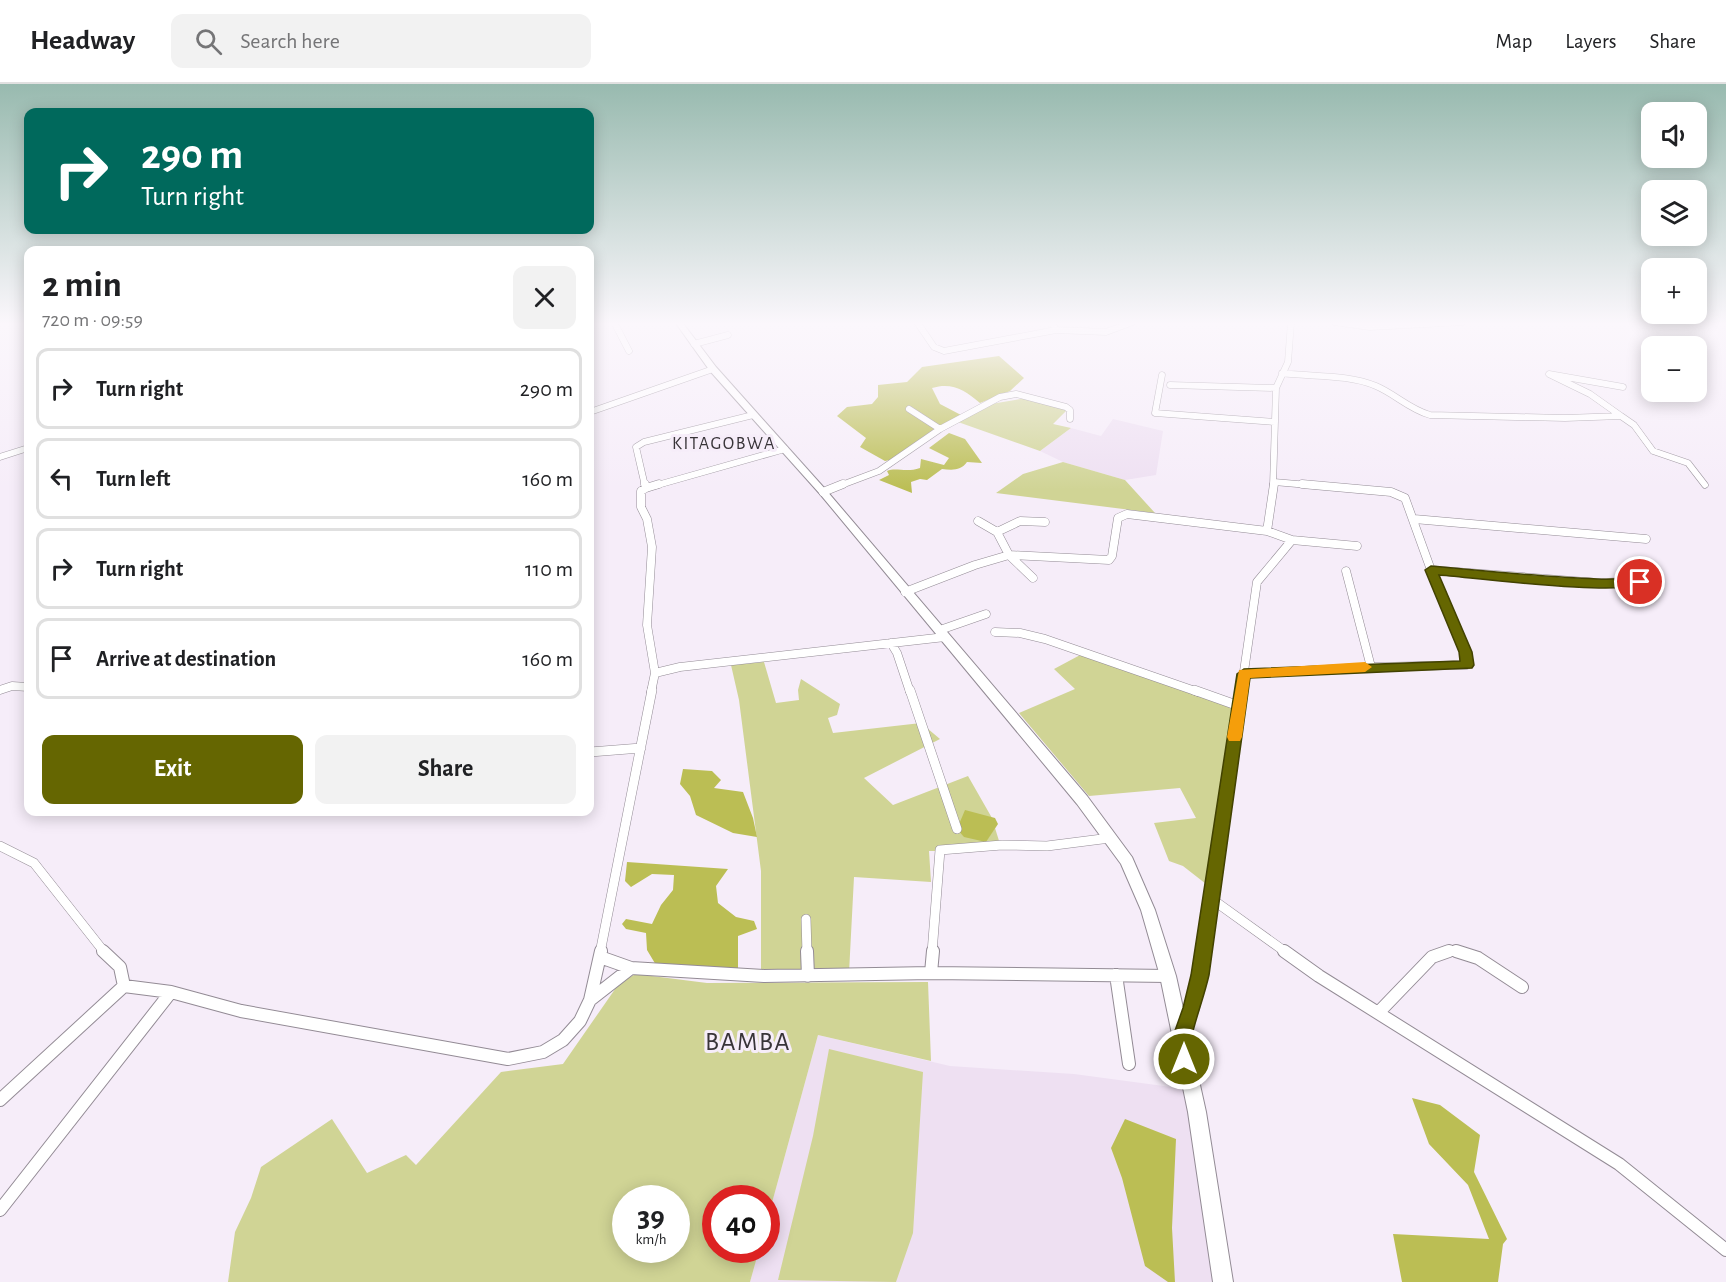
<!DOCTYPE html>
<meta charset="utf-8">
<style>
:root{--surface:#fff;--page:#f2f2f2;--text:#202124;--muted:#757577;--line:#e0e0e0;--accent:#656601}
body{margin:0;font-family:"Alegreya Sans",sans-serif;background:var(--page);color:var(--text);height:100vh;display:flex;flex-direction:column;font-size:22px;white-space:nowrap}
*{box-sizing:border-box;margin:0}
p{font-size:20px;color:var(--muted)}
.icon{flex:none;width:33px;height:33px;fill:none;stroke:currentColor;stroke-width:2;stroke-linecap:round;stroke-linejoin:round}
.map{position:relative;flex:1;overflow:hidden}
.side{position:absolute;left:24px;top:162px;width:570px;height:570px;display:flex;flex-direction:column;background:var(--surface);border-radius:12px;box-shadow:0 3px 15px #0003}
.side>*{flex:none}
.top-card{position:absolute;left:24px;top:24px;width:570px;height:126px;border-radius:12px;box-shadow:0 3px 15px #0003;background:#00695c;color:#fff;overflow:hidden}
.fabs{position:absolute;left:1641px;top:18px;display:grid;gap:12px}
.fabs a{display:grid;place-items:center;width:66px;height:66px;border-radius:12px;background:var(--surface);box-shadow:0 3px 15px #0003;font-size:30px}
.speed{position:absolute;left:612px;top:1101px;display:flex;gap:12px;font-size:30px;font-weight:700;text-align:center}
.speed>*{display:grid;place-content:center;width:78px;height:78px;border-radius:50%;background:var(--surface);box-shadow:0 3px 15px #0003;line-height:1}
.speed small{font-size:15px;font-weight:400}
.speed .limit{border:9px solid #d22;background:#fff;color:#111}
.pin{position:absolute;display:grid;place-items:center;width:51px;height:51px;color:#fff;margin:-26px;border:3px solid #fff;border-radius:50%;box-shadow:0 2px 6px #0007}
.me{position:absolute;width:66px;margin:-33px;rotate:0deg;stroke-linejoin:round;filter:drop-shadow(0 0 4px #0008)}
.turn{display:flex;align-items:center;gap:21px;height:126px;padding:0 18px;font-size:27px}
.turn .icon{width:78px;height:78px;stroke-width:2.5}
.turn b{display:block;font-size:42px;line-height:51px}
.round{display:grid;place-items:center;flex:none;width:63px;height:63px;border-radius:12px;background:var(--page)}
.summary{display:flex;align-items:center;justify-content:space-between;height:102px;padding:0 18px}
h1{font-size:36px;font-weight:700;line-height:45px}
.button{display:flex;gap:12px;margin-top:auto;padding:12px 18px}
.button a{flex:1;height:69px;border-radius:12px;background:var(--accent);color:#fff;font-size:24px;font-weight:700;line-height:69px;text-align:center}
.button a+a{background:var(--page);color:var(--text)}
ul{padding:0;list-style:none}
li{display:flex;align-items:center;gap:18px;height:81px;margin:0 12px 9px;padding:0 6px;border:3px solid var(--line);border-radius:12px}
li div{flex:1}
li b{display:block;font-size:22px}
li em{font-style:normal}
header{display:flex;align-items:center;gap:36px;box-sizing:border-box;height:84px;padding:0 30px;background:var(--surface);border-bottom:2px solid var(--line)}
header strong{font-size:28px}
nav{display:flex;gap:33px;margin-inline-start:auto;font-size:21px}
.search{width:420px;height:54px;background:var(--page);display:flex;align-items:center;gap:15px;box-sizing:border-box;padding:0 21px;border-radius:12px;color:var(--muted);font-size:22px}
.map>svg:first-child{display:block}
.built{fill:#eee0f2}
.green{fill:#d0d495;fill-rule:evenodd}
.forest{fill:#bbbe54}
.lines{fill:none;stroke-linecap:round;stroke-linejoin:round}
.street-far3-casing{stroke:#938b95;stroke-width:7}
.street-far2-casing{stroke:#938b95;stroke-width:9}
.street-far1-casing{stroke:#938b95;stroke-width:10}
.street-casing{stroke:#938b95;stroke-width:14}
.secondary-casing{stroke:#938b95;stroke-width:2}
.street-far3{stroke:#fff;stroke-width:6}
.street-far2{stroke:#fff;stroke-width:8}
.street-far1{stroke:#fff;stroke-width:9}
.street{stroke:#fff;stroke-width:12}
.secondary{fill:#fff;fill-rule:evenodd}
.route{fill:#656601;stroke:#424201;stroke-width:1.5}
.slow{fill:#f59e0b}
.labels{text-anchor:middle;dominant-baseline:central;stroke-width:6;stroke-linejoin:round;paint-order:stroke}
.far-quarter-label{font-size:18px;letter-spacing:1.5px;fill:#383438;stroke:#f6edf9}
.near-quarter-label{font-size:26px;letter-spacing:1.5px;fill:#383438;stroke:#f6edf9}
</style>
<header>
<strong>Headway</strong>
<div class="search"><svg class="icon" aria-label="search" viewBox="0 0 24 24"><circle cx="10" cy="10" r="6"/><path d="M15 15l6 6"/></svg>Search here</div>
<nav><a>Map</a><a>Layers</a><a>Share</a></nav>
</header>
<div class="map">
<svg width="1726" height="1198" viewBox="0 0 1726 1198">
<rect width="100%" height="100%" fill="#f6edf9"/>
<path class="built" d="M1113 335 1163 347 1156 391 1125 396 1063 378 1040 367 1071 344 1101 352Z
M818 951 950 982 1074 990 1186 1005 1217 1198H750L759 1166H766L767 1137Z"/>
<path class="green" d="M1027 314 1068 325 1053 340 1071 344 1040 367 958 338 991 320Z
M1063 378 1125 396 1155 429 996 409 1023 390Z
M1082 570 1241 624 1215 807 1183 782 1169 777 1154 739 1196 734 1180 704 1089 712 1019 629 1075 605 1054 585Z
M764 578 776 619 799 616 798 606 801 595 840 620 837 631 828 634 833 649 921 639 940 655 864 694 893 721 968 692 992 734 986 757 995 744 1000 760 961 767H929L931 798 854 793 849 889 761 890V787L739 616 731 581Z
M636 890 707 899 928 898 931 977 818 951 767 1137 766 1114H716V1166H759L750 1198H228L235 1148 251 1114 261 1083 332 1035 367 1089 406 1071 416 1081 501 988 563 980 620 898ZM626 1114H676V1166H626Z
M829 965 923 988 913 1149 896 1198 778 1196 813 1052Z"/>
<path class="forest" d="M999 272 1024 294 1010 307 980 319C965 306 952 298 932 304L940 320 961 331 894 375 885 377 860 363 866 354 837 332 847 323 872 320 878 313V301L907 298 922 283Z
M949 349 965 355 982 379 967 378C961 387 952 386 942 385L927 396 920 395 911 398 912 409 879 396 889 391 887 387C896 383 906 389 920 384L921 375 944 381 949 374 929 364Z
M683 685 712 687 721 696 714 704 743 708 753 734 757 753 733 749 696 731 690 712 680 700Z
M965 726 995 734 998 740 986 758 964 753 957 745Z
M627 778 728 785 716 802 718 819 736 833 754 837 757 845 738 852V889L656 881 647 866 646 849 626 845 622 840 626 835 652 840 661 821 673 806 674 791 652 790 631 803 625 797Z
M1412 1014 1440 1021 1480 1051 1474 1088 1507 1155 1503 1160 1498 1198H1402L1393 1150 1489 1155 1468 1101 1429 1060Z
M1125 1035 1176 1055 1172 1144 1175 1198H1168L1145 1182 1122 1094 1111 1064Z"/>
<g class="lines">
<g class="street-far3-casing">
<path id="street-far3" d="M614 238 629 267
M917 238 934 263 944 267 1056 246
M1052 238 1056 246 1106 248 1133 238
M1334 238 1370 243 1463 238
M694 260 728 251
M1282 289C1312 293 1348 290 1376 302 1395 310 1409 325 1430 331L1565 334 1621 332 1590 310 1549 290 1623 303
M1162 291 1155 329 1275 338
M1170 301 1276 304
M909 325 940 345
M590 328 713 285
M1621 332 1634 341 1653 367 1688 379 1705 401
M0 373 28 364
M1274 398 1320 402
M645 402 636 363 644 358 753 331
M654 402 785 365
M839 402 879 387 940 345 1000 313 1016 310 1066 323 1070 326V335
M1273 402 1276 304 1288 278 1291 238"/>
</g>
<g class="street-far2-casing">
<path id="street-far2" d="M645 400 646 404 641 407V423L647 435 652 463 647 541 655 589
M646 404 659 400
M823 408 843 400
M1414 435 1646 455
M997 448 1020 437 1045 438
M1292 456 1357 462
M1009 471 1109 476 1112 472 1118 434 1127 430 1267 447
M1009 471 1033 494
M1431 486 1600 499 1657 496
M1346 487 1371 583
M905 508 975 481 1009 471 997 448 978 437
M940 546 986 530
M995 548 1020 549 1045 555 1198 608
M891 559 897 569 910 608
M1244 590 1371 583 1467 581 1465 568 1431 486 1405 414 1391 408 1302 400
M0 606 12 602 28 603
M651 608 655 589 680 583 945 553
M1241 608 1257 498 1292 456 1267 447 1274 400"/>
</g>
<g class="street-far1-casing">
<path id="street-far1" d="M910 606 957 745
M1194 606 1239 622
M590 668 641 664
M0 762 34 779 105 869
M1209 813 1287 869
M806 835 807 869
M600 869 652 606
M932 869 940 766 1002 761 1047 762 1110 754
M1203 869 1241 606
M1441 869 1454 867 1463 869"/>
</g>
<g class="street-casing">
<path id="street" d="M103 867 120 883 124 902 171 908 241 927 508 975 543 968 563 956 580 937 590 916 631 884 764 892 931 889 1168 892
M807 867 808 892
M1284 867 1319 892 1619 1080 1726 1166
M1456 867 1478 874 1522 903
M600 873 631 884
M931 889 933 867
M1116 891 1129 980
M590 916 601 867
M1379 928 1432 873 1449 867
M1183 949 1193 924 1203 867
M0 1016 124 902
M0 1126 171 908"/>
</g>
<g class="secondary-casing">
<path id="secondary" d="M675 238H682L716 283 826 406 1087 712 1132 773 1155 826 1176 892 1206 1028 1233 1198H1213L1188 1028 1160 892 1141 826 1121 780 1077 720 820 410 710 287Z"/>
</g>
<use href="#street-far3" class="street-far3"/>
<use href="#street-far2" class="street-far2"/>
<use href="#street-far1" class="street-far1"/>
<use href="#street" class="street"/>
<use href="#secondary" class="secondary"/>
</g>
<linearGradient id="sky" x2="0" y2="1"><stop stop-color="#98baaf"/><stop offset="0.59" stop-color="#fbf7fc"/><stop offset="1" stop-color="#fbf7fc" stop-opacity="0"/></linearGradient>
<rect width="1726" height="406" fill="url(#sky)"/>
<path class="route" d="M1431 482C1486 487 1541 493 1597 495 1607 496 1640 492 1646 498 1630 514 1469 493 1439 491L1472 568 1474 581 1472 584 1250 594 1209 891C1204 913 1196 933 1191 955 1188 964 1195 972 1191 982L1184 985 1178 982 1171 958 1183 924 1191 891 1237 590 1244 585 1460 577 1459 568 1425 486Z"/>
<path class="slow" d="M1365 578 1372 583 1365 588 1250 594 1242 653 1240 657H1229L1227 653 1239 586Z"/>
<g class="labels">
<g class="far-quarter-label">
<text x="724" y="360">KITAGOBWA</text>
</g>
<g class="near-quarter-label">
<text x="748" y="958">BAMBA</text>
</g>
</g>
</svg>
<div class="fabs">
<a><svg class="icon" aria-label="sound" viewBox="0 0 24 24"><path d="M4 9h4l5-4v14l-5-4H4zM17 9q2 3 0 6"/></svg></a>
<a><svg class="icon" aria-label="layers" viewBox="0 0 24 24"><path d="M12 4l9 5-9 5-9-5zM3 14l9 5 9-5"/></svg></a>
<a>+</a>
<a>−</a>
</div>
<div class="speed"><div>39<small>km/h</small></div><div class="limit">40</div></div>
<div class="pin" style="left:1640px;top:498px;background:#d93025"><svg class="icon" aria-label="arrive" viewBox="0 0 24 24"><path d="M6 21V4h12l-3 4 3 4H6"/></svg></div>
<svg class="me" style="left:1184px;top:975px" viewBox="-20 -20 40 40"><circle r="17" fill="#656601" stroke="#fff" stroke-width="3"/><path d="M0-11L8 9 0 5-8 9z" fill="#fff"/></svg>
<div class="top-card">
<div class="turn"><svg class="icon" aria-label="right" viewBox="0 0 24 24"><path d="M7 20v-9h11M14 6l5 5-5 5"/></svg><div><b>290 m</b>Turn right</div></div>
</div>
<section class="side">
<div class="summary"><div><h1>2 min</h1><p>720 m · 09:59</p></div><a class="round"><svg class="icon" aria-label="close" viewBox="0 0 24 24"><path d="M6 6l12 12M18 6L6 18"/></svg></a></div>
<ul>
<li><svg class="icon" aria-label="right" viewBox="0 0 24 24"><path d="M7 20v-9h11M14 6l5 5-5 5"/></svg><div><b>Turn right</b></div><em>290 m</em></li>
<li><svg class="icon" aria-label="left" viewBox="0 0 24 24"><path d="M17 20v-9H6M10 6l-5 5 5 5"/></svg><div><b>Turn left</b></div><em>160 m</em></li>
<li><svg class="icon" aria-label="right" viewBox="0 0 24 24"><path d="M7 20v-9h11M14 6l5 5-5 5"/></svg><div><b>Turn right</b></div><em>110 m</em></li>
<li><svg class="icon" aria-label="arrive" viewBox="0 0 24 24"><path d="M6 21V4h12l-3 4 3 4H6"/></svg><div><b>Arrive at destination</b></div><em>160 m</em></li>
</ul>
<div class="button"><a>Exit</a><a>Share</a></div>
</section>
</div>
